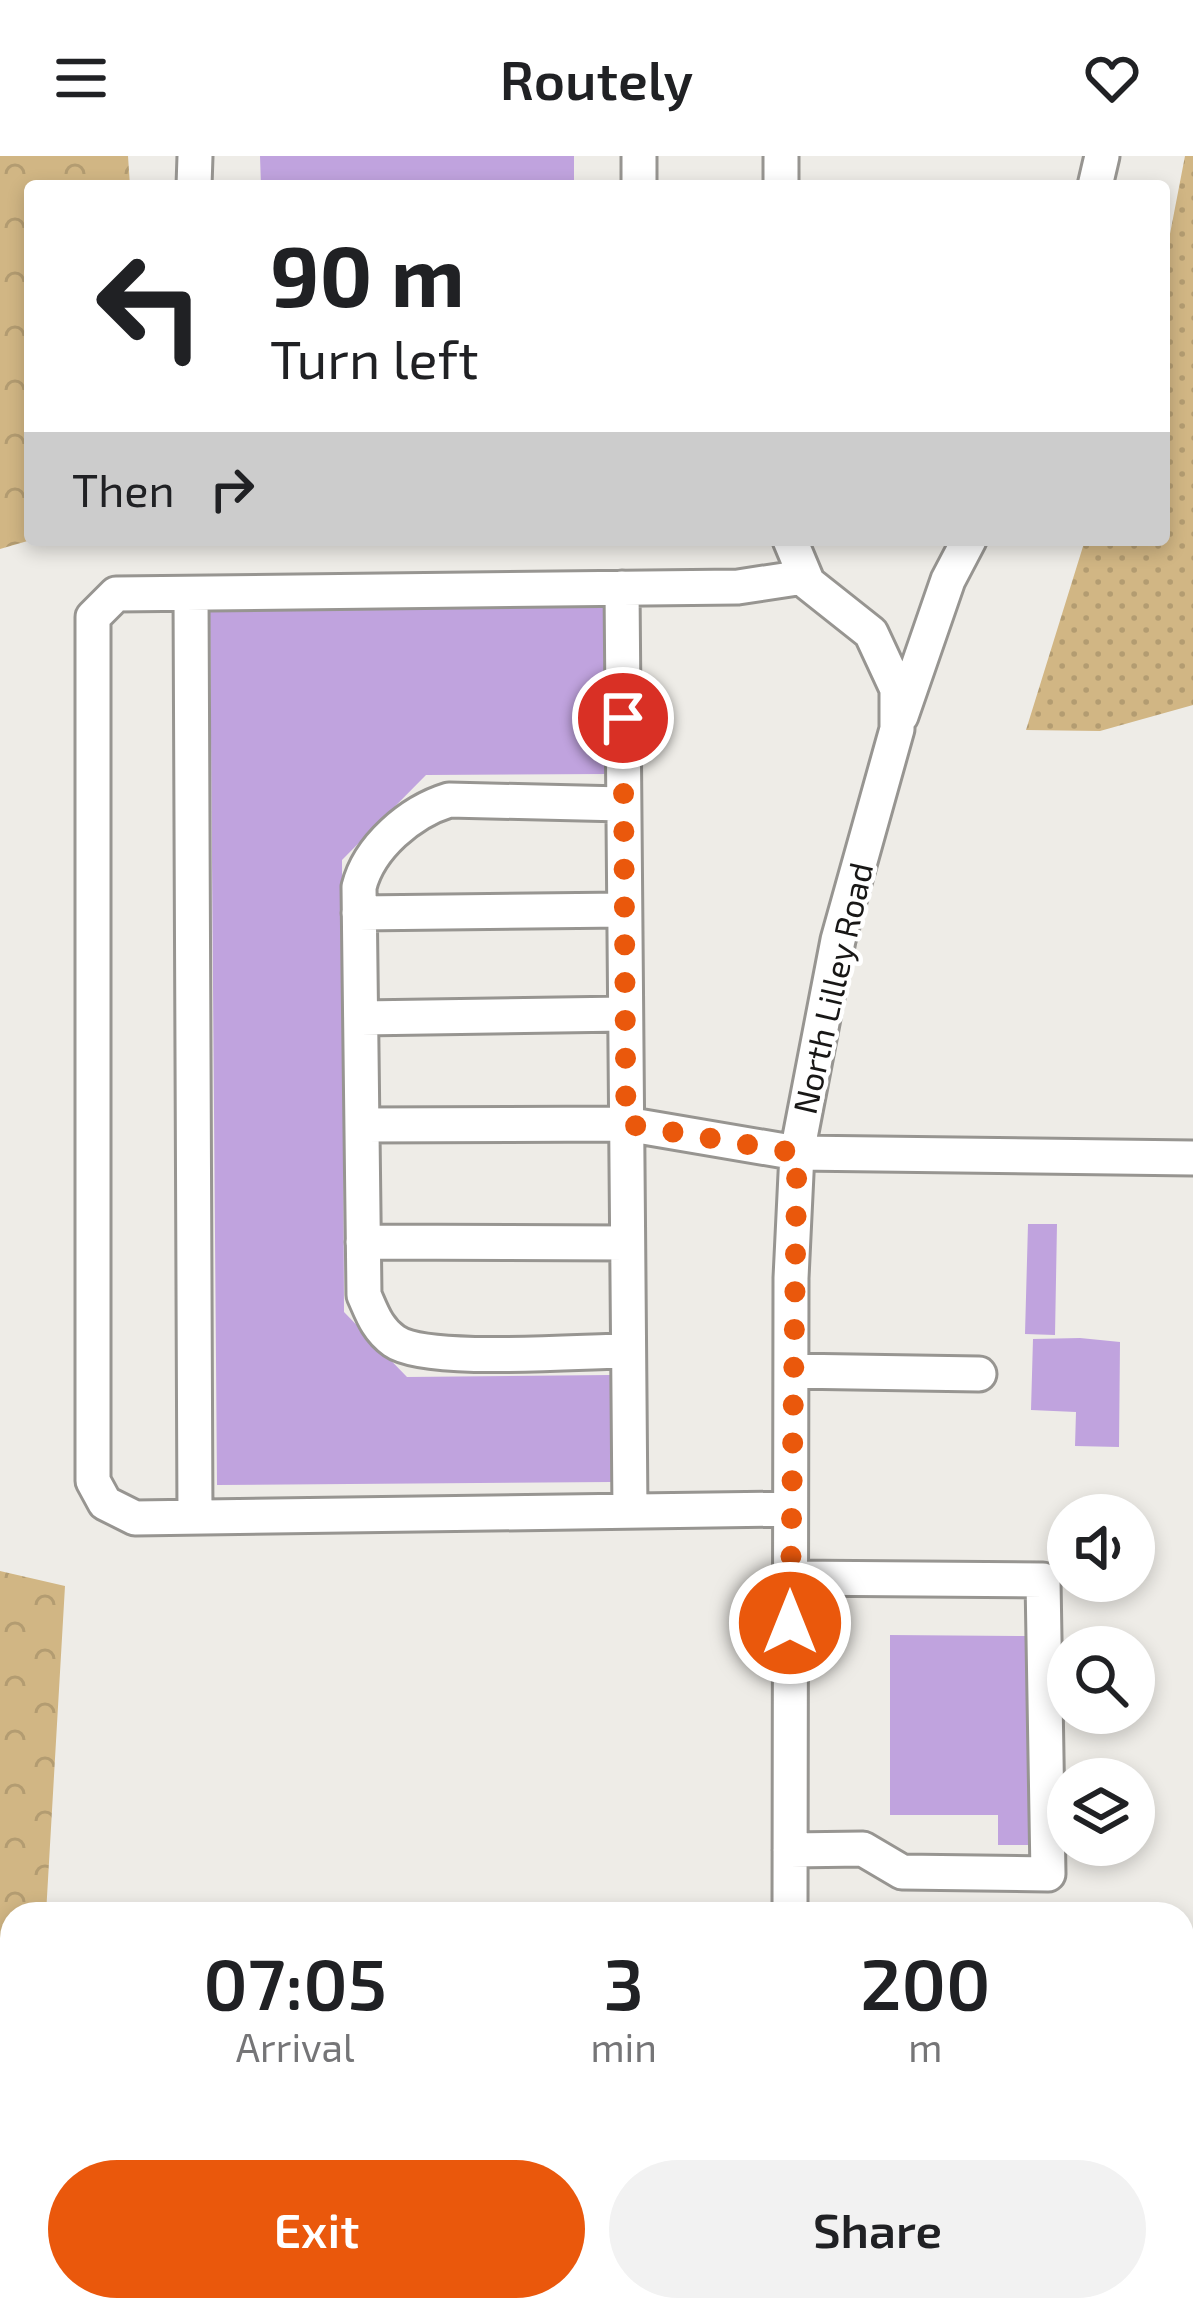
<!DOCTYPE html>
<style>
:root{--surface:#fff;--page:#f2f2f2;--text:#202124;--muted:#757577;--accent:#ea580c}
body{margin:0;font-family:"Exo 2",sans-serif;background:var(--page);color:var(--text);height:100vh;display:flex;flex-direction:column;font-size:45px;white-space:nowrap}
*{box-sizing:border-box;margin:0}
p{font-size:39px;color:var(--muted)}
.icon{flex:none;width:66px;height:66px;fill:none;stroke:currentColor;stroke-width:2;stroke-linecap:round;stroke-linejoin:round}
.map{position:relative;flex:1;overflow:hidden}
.drawer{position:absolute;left:0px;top:1746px;width:1194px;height:420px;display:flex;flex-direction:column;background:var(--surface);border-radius:36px 36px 0 0;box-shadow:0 6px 18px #0003}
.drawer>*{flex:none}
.banner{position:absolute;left:24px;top:24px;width:1146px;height:366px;border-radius:12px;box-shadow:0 6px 18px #0003;background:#fff;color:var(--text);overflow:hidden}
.tools{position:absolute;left:1047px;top:1338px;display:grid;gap:24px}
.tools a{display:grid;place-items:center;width:108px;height:108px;border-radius:50%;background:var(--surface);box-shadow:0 6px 18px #0003;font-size:60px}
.pin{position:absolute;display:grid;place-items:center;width:102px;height:102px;color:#fff;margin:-51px;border:6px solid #fff;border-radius:50%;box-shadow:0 3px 12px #0007}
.me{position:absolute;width:132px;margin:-66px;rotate:0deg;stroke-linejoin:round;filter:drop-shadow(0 0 9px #0008)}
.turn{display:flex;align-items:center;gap:42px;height:252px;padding:0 48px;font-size:54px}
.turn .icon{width:156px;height:156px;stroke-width:2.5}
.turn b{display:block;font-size:84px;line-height:102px}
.then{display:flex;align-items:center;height:114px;padding:0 48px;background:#0003;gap:24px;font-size:45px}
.eta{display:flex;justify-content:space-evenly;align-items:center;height:204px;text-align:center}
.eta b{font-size:72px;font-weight:600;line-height:84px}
.primary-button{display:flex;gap:24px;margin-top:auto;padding:24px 48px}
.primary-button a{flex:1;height:138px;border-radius:72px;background:var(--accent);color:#fff;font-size:48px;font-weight:600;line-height:138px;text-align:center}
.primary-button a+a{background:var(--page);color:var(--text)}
header{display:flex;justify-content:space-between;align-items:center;height:156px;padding:0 48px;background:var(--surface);font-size:54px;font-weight:600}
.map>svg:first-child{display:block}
.grass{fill:url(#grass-dots)}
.forest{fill:url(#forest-crowns)}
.building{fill:#c0a3de}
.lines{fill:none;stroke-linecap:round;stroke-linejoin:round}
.minor-casing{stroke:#979591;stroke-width:39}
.minor{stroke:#fff;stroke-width:33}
.route{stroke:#ea580c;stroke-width:21;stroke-dasharray:0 37.8}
.labels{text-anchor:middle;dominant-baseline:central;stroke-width:9;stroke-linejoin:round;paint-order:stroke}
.street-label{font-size:33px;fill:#181716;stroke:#fff}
</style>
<header><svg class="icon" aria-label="menu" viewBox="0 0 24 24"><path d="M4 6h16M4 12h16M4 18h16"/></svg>Routely<svg class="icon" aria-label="heart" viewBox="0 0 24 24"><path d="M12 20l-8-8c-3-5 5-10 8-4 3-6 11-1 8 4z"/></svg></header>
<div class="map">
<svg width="1193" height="2166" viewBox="0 0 1193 2166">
<defs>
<pattern id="grass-dots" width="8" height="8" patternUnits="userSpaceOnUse" patternTransform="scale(3)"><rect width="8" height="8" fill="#d1b684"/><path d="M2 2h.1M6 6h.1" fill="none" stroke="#b39c71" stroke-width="1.8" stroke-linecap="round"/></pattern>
<pattern id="forest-crowns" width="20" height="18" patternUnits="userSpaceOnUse" patternTransform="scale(3)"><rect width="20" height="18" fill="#d1b684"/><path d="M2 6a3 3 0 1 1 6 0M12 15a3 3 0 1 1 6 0" fill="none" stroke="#b39c71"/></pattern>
</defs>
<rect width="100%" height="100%" fill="#eeece7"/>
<path class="grass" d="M1185 0H1193V549L1100 575 1026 574 1085 384H1164V109Z"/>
<path class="forest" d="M0 0H128L130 30H30L31 384 0 393Z
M0 1415 65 1430 46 1758H12V1838L0 1837Z"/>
<path class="building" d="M260 0H574V30H261Z
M605 451 607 618 426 619 342 704 344 1156 407 1221 610 1219 611 1326 217 1329 210 455Z
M1028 1068H1057L1055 1179 1025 1178Z
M1080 1182 1120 1186 1119 1291 1075 1290 1076 1256 1031 1254 1033 1183Z
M890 1479 1029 1480V1689H998V1659H890Z"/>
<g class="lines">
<g class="minor-casing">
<path id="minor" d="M639 0V30
M781 0V30
M194 30 195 0
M1095 30 1102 0
M622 432 630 1355
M191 438 195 1361
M901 560 948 424 969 384
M623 648 449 644C410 656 369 691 359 731L364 1139C372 1157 377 1173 394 1185 426 1208 582 1195 628 1195
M359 757 624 754
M361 862 625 858
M362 969 626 968 797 997 1193 1002
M363 1086 627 1087
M791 1215 979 1218
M790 1353 135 1362 105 1347 93 1325V461L116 438 738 431 804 421
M790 1422 1043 1424 1048 1718 902 1716 863 1693 790 1694
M790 1758 791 1122 797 997 838 784 897 573V533L871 477 808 427 790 384
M495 2166 496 2154
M793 2166V2154"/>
</g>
<use href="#minor" class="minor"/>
</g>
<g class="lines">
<path class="route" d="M623 562 626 968 797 997 790 1467"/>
</g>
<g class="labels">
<g class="street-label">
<text transform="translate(832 832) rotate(-77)">North Lilley Road</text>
</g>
</g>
</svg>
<div class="tools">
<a><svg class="icon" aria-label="sound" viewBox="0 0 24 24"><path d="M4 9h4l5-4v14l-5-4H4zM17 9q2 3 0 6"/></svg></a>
<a><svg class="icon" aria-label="search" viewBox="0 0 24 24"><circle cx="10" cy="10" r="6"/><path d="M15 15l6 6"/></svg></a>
<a><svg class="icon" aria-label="layers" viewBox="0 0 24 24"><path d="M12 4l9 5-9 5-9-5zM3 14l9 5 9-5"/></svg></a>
</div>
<div class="pin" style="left:623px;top:562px;background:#d93025"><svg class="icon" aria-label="arrive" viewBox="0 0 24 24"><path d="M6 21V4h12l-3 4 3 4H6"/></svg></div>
<svg class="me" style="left:790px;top:1467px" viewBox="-20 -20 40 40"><circle r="17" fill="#ea580c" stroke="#fff" stroke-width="3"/><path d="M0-11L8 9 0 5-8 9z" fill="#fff"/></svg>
<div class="banner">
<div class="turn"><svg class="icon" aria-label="left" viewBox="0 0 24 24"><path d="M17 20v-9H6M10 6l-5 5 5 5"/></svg><div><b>90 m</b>Turn left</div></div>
<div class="then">Then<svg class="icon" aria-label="right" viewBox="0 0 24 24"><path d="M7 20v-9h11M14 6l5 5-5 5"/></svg></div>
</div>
<section class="drawer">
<div class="eta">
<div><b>07:05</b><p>Arrival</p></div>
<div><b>3</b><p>min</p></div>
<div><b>200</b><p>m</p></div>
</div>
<div class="primary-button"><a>Exit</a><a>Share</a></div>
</section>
</div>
